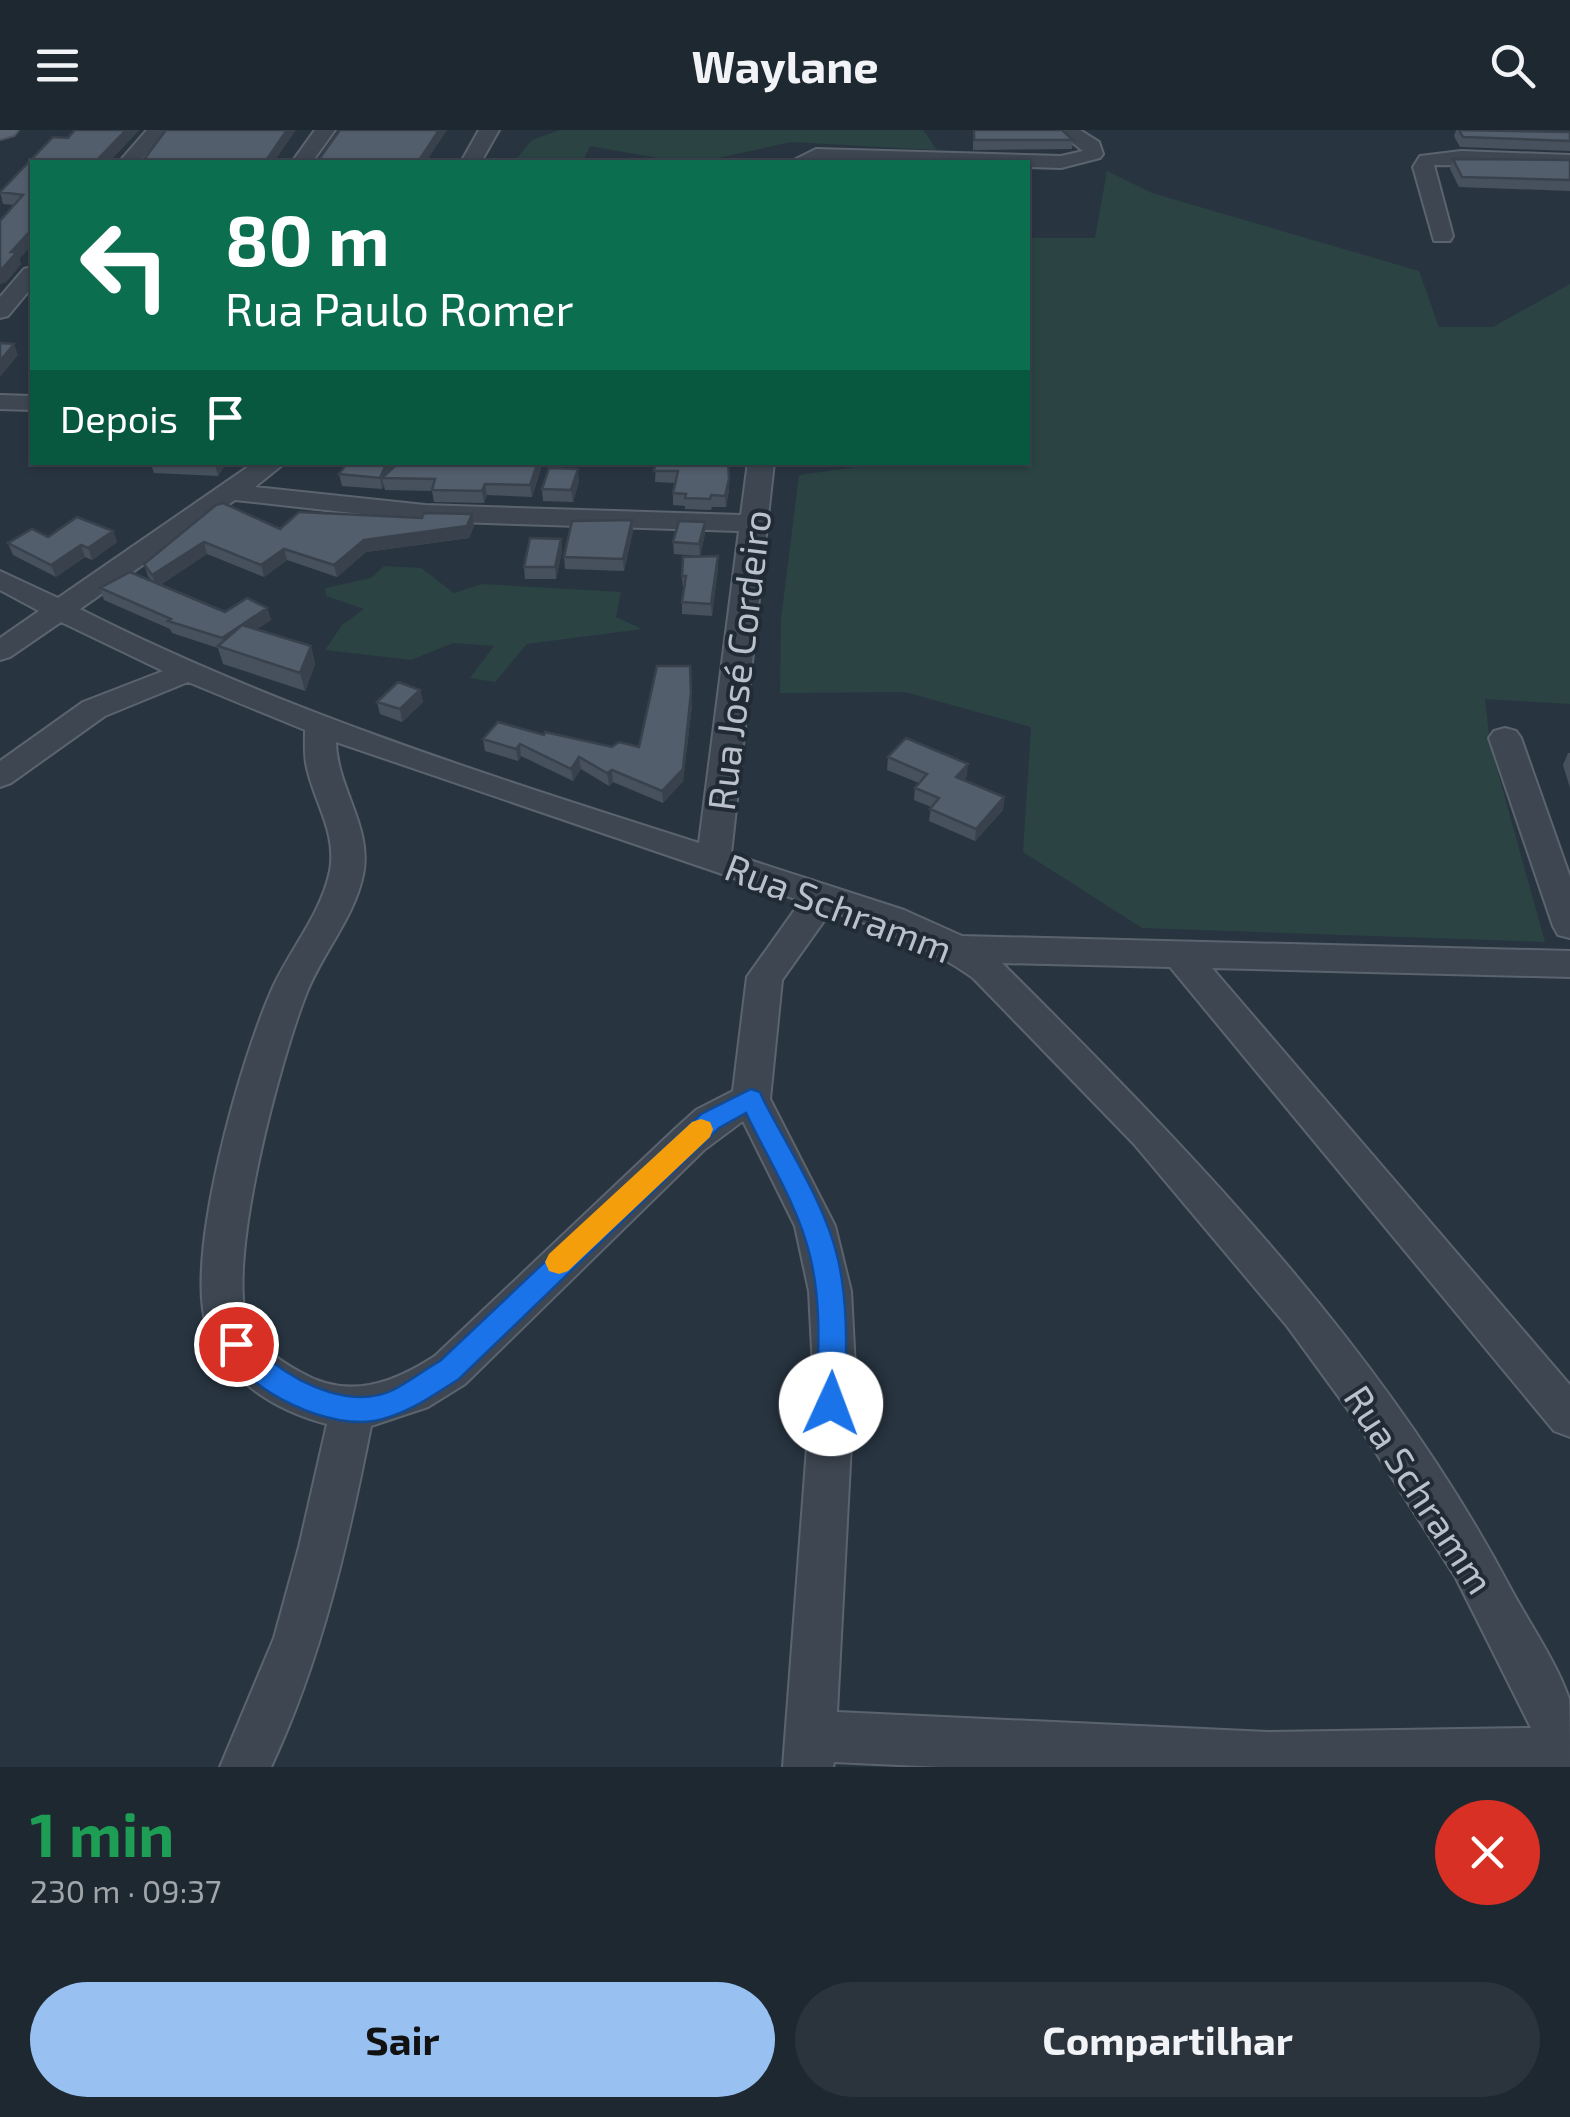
<!DOCTYPE html>
<html lang="pt">
<meta charset="utf-8">
<style>
:root{--surface:#1e2831;--page:#2b343d;--text:#f1f3f6;--muted:#a1a6ab;--line:#3c444d;--accent:#98c1f2}
body{margin:0;font-family:"Exo 2",sans-serif;background:var(--page);color:var(--text);height:100vh;display:flex;flex-direction:column;font-size:38px;white-space:nowrap}
*{box-sizing:border-box;margin:0}
p{font-size:32px;color:var(--muted)}
.icon{flex:none;width:55px;height:55px;fill:none;stroke:currentColor;stroke-width:2;stroke-linecap:round;stroke-linejoin:round}
.map{position:relative;height:1637px;overflow:hidden}
.sheet{display:flex;flex-direction:column;background:var(--surface);flex:1}
.sheet>*{flex:none}
.guide{position:absolute;left:30px;top:30px;width:1000px;height:305px;border-radius:0px;box-shadow:0 2px 8px #0004,0 0 0 2px var(--line);background:#0b6e4f;color:#fff;overflow:hidden}
.pin{position:absolute;display:grid;place-items:center;width:85px;height:85px;color:#fff;margin:-42px;border:5px solid #fff;border-radius:50%;box-shadow:0 2px 10px #0007}
.me{position:absolute;width:110px;margin:-55px;rotate:2deg;stroke-linejoin:round;filter:drop-shadow(0 0 8px #0008)}
.turn{display:flex;align-items:center;gap:35px;height:210px;padding:0 30px;font-size:45px}
.turn .icon{width:130px;height:130px;stroke-width:2.5}
.turn b{display:block;font-size:70px;line-height:85px}
.then{display:flex;align-items:center;height:95px;padding:0 30px;background:#0003;gap:20px;font-size:38px}
.round{display:grid;place-items:center;flex:none;width:105px;height:105px;border-radius:52px;background:var(--page)}
.summary{display:flex;align-items:center;justify-content:space-between;height:170px;padding:0 30px}
h1{font-size:60px;font-weight:700;line-height:75px;color:#1e9e55}
.button{display:flex;gap:20px;margin-top:auto;padding:20px 30px}
.button a{flex:1;height:115px;border-radius:60px;background:var(--accent);color:#111;font-size:40px;font-weight:700;line-height:115px;text-align:center}
.button a+a{background:var(--page);color:var(--text)}
header{display:flex;justify-content:space-between;align-items:center;height:130px;padding:0 30px;background:var(--surface);font-size:45px;font-weight:700}
.map>svg:first-child{display:block}
.green{fill:#2b4343}
.lines{fill:none;stroke-linecap:round;stroke-linejoin:round}
.minor-casing{stroke:#5b646e;stroke-width:4}
.major-casing{stroke:#49525d;stroke-width:4}
.minor{fill:#3d4651;fill-rule:evenodd}
.major{fill:#5b6571;fill-rule:evenodd}
.wall{fill:#47515d}
.shaded-wall{fill:#39424c}
.building{fill:#525e6c;stroke:#39424c;stroke-width:2.5}
.route{fill:#1a73e8;stroke:#114b97;stroke-width:2.5}
.slow{fill:#f59e0b}
.labels{text-anchor:middle;dominant-baseline:central;stroke-width:8;stroke-linejoin:round;paint-order:stroke}
.street-label{font-size:38px;fill:#bac1cb;stroke:#212b36}
</style>
<header><svg class="icon" aria-label="menu" viewBox="0 0 24 24"><path d="M4 6h16M4 12h16M4 18h16"/></svg>Waylane<svg class="icon" aria-label="search" viewBox="0 0 24 24"><circle cx="10" cy="10" r="6"/><path d="M15 15l6 6"/></svg></header>
<div class="map">
<svg width="1570" height="1637" viewBox="0 0 1570 1637">
<rect width="100%" height="100%" fill="#283541"/>
<path class="green" d="M560 0H923L937 20 791 12 700 32H680L590 16 583 32H514L532 10Z
M1107 41 1152 63 1419 141 1439 197H1493L1570 154V574L1485 569 1490 614 1545 812 1142 798 1023 722 1031 597 905 562 780 563 781 489 799 345 892 332H1028V108H1095Z
M384 436 421 438 454 463 482 454 621 462 616 487 642 499 527 514 495 552 470 548 494 516 453 513 411 530 325 520 342 495 364 479 326 466 325 458 371 448Z"/>
<g class="lines">
<g class="minor-casing">
<path id="minor" d="M147 0H168L139 32H119Z
M315 0H335L312 32H292Z
M479 0H499L481 32H461Z
M1056 0H1080L1099 12 1103 24 1100 28 1061 38 1028 37V32H790L816 19 1061 26 1083 21Z
M1461 21 1570 25V37L1434 35 1453 106 1450 111H1434L1413 37 1420 26Z
M32 137V157L8 186 0 188V167L24 139Z
M0 265 32 266V280L0 279Z
M255 332H286L255 357 425 375 741 385 748 332H774L731 724 904 780 962 806 1570 821V847L1212 838 1570 1255V1307L1554 1301 1170 837 1002 833C1193 1023 1386 1221 1512 1461 1530 1494 1558 1535 1569 1569 1570 1588 1570 1617 1570 1637H941L834 1632 833 1637H783L813 1238 809 1161 795 1096 743 991 704 1020 465 1254 428 1277 371 1296C348 1413 322 1528 271 1637H220L274 1508 299 1417 327 1294C277 1281 224 1250 207 1198 184 1125 241 928 273 857 291 818 321 784 330 741 337 703 315 674 307 638 304 626 305 613 305 600L188 552 105 586 11 653 0 657V631L83 572 163 541 61 492 10 527 0 530V508L39 481 0 460V441L58 468ZM235 370 425 391 739 401 699 713C489 646 277 579 80 479ZM336 612 801 771 747 847 733 961 696 980 676 998 435 1226C392 1254 348 1270 300 1242 282 1232 258 1217 249 1197 223 1138 282 924 307 862 323 822 354 788 363 745 373 697 337 659 336 612ZM831 781C881 798 930 817 973 848L1134 1014 1287 1196 1352 1285 1456 1448 1531 1598 1268 1602 837 1582 855 1238 851 1161 835 1096 770 969 782 850Z
M1505 598 1516 601 1521 608 1570 747V808L1558 805 1553 796 1489 608 1494 601Z"/>
</g>
<g class="major-casing">
<path id="major" d="M0 0H18L14 5 0 9Z"/>
</g>
<use href="#minor" class="minor"/>
<use href="#major" class="major"/>
</g>
<path class="wall" d="M75 0H139L109 32H32V115L19 129 21 134 6 152 0 154V91L14 75 3 74 0 62 53 7 68 8Z
M973 0 1073 10 1072 19 973 20Z
M1456 0 1570 2V21L1460 17 1454 6Z
M1453 29 1570 30V61L1459 57 1450 39Z
M150 332H227L218 346 154 343Z
M325 332H394L391 339 399 332H543L532 367 487 365 484 373 434 372 432 361 385 360 384 356 382 359 342 356 339 344 348 333Z
M656 332 729 360 726 377H712L711 380 685 379V376L673 375V363L675 353 655 352Z
M579 351 573 372 543 371 542 359Z
M216 375 280 399 474 396 469 408 366 422 337 447 287 430 264 447 207 424 160 455 225 482 267 478 271 490 257 499 311 516 315 534 305 561 223 534 218 518 172 503 170 499 104 470 100 458 152 451 148 446 144 434Z
M632 390 633 401 624 441 565 439 564 427Z
M705 392V404L700 426 674 424 673 412Z
M113 401 117 412 92 430 85 427 56 447 13 425 8 413 48 407Z
M561 409 562 421 556 449H525L524 437Z
M718 426V438L712 486 682 484V472L684 458H683L682 446Z
M420 560 423 572 402 592 380 584 377 572Z
M692 575 683 651 663 673 613 652 609 656 581 639 573 651 521 626 518 631 485 621 483 609 544 605 612 617H639Z
M1568 623H1570V658L1563 635Z
M888 627 967 646 964 650 1004 667 1003 680 975 711 929 691 931 677 914 670 915 658 919 653 887 640Z"/>
<path class="shaded-wall" d="M126 0H139L109 32H95Z
M287 0H296L274 32H265Z
M439 0H447L426 32H418Z
M32 99V115L19 129 21 134 6 152 0 154V141L11 122Z
M14 214 18 225 0 247V231Z
M217 332H227L218 346 215 334Z
M387 332H394L387 348H382L384 356 382 359 380 348Z
M538 332H543L532 367 530 355Z
M578 339 579 351 573 372 571 360Z
M729 349V360L726 377 725 366Z
M485 354 487 365 484 373 482 361Z
M472 384 474 396 469 408 366 422 337 447 334 435 364 410Z
M632 390 633 401 624 441 623 429Z
M705 392V404L700 426 699 414Z
M113 401 117 412 92 430 88 418Z
M561 409 562 421 556 449 555 437Z
M204 412 207 424 156 457 152 445Z
M81 415 85 427 56 447 51 435Z
M284 419 287 430 264 447 261 435Z
M718 426V438L712 486 711 474Z
M267 478 271 490 225 520 222 508Z
M311 516 315 534 305 561 300 543Z
M420 560 423 572 402 592 400 579Z
M691 563 692 575 683 651 663 673 662 661Z
M520 614 521 626 518 631 516 619Z
M579 627 581 639 573 651 571 639Z
M968 634 967 646 955 659 956 647Z
M612 640 613 652 609 656 607 643Z
M1004 667 1003 680 975 711 976 699Z"/>
<path class="building" d="M75 0H126L95 32H32V99L11 122H17L0 141V91L23 65 0 62 53 7 68 8Z
M166 0H287L265 32H142Z
M340 0H439L418 32H420H317Z
M974 0H1062L1073 10H974Z
M1459 0 1570 2V11L1463 7Z
M1453 29 1570 30V50L1462 47Z
M0 213 14 214 0 231Z
M172 332H217L215 334Z
M348 332H387L380 348 339 344Z
M399 332H538L530 355 485 354 482 361 432 360 435 349 382 348Z
M656 332H728L729 349 725 366 711 365 710 369 685 368 686 364 673 363 678 341H654Z
M549 338 578 339 571 360 542 359Z
M223 373 280 399 299 382 422 388 424 383 472 384 467 396 364 410 334 435 284 419 261 435 204 412 152 445 144 434 216 375Z
M77 387 113 401 88 418 81 415 51 435 8 413 32 399 48 407Z
M632 390 623 429 564 427 572 391Z
M679 391 705 392 699 414 673 412Z
M530 408 561 409 555 437H524Z
M718 426 711 474 682 472 686 446H682L683 427Z
M130 442 225 482 247 468 267 478 222 508 168 491 171 489 100 458Z
M242 495 311 516 300 543 218 516Z
M657 536H690L691 563 683 639 662 661 612 640 607 643 579 627 571 639 520 614 516 619 483 609 498 592 544 605 545 602 612 617 619 612 639 617Z
M398 552 420 560 400 579 377 572Z
M906 608 968 634 956 647 1004 667 976 699 930 679 939 668 915 658 927 644 888 627Z"/>
<path class="route" d="M751 959 760 962 763 969C789 1020 825 1073 838 1129 849 1177 846 1226 845 1274L841 1284 831 1287 821 1284 817 1274C818 1226 822 1174 810 1126 798 1076 768 1029 746 983L719 998 459 1249C435 1264 412 1281 383 1289 333 1304 245 1261 222 1214L226 1205 236 1202C252 1207 258 1222 271 1231 303 1256 354 1279 393 1260 409 1252 424 1240 440 1231L701 984Z"/>
<path class="slow" d="M701 989 710 992 713 999 710 1007 568 1141 559 1144 549 1141 545 1132 549 1124 692 992Z"/>
<g class="labels">
<g class="street-label">
<text transform="translate(738 530) rotate(-83)">Rua José Cordeiro</text>
<text transform="translate(839 777) rotate(21)">Rua Schramm</text>
<text transform="translate(1420 1359) rotate(57)">Rua Schramm</text>
</g>
</g>
</svg>
<div class="pin" style="left:236px;top:1214px;background:#d93025"><svg class="icon" aria-label="arrive" viewBox="0 0 24 24"><path d="M6 21V4h12l-3 4 3 4H6"/></svg></div>
<svg class="me" style="left:831px;top:1274px" viewBox="-20 -20 40 40"><circle r="19" fill="#fff"/><path d="M0-13L10 11 0 6-10 11z" fill="#1a73e8"/></svg>
<div class="guide">
<div class="turn"><svg class="icon" aria-label="left" viewBox="0 0 24 24"><path d="M17 20v-9H6M10 6l-5 5 5 5"/></svg><div><b>80 m</b>Rua Paulo Romer</div></div>
<div class="then">Depois<svg class="icon" aria-label="arrive" viewBox="0 0 24 24"><path d="M6 21V4h12l-3 4 3 4H6"/></svg></div>
</div>
</div>
<section class="sheet">
<div class="summary"><div><h1>1 min</h1><p>230 m · 09:37</p></div><a class="round" style="background:#d93025;color:#fff"><svg class="icon" aria-label="close" viewBox="0 0 24 24"><path d="M6 6l12 12M18 6L6 18"/></svg></a></div>
<div class="button"><a>Sair</a><a>Compartilhar</a></div>
</section>
